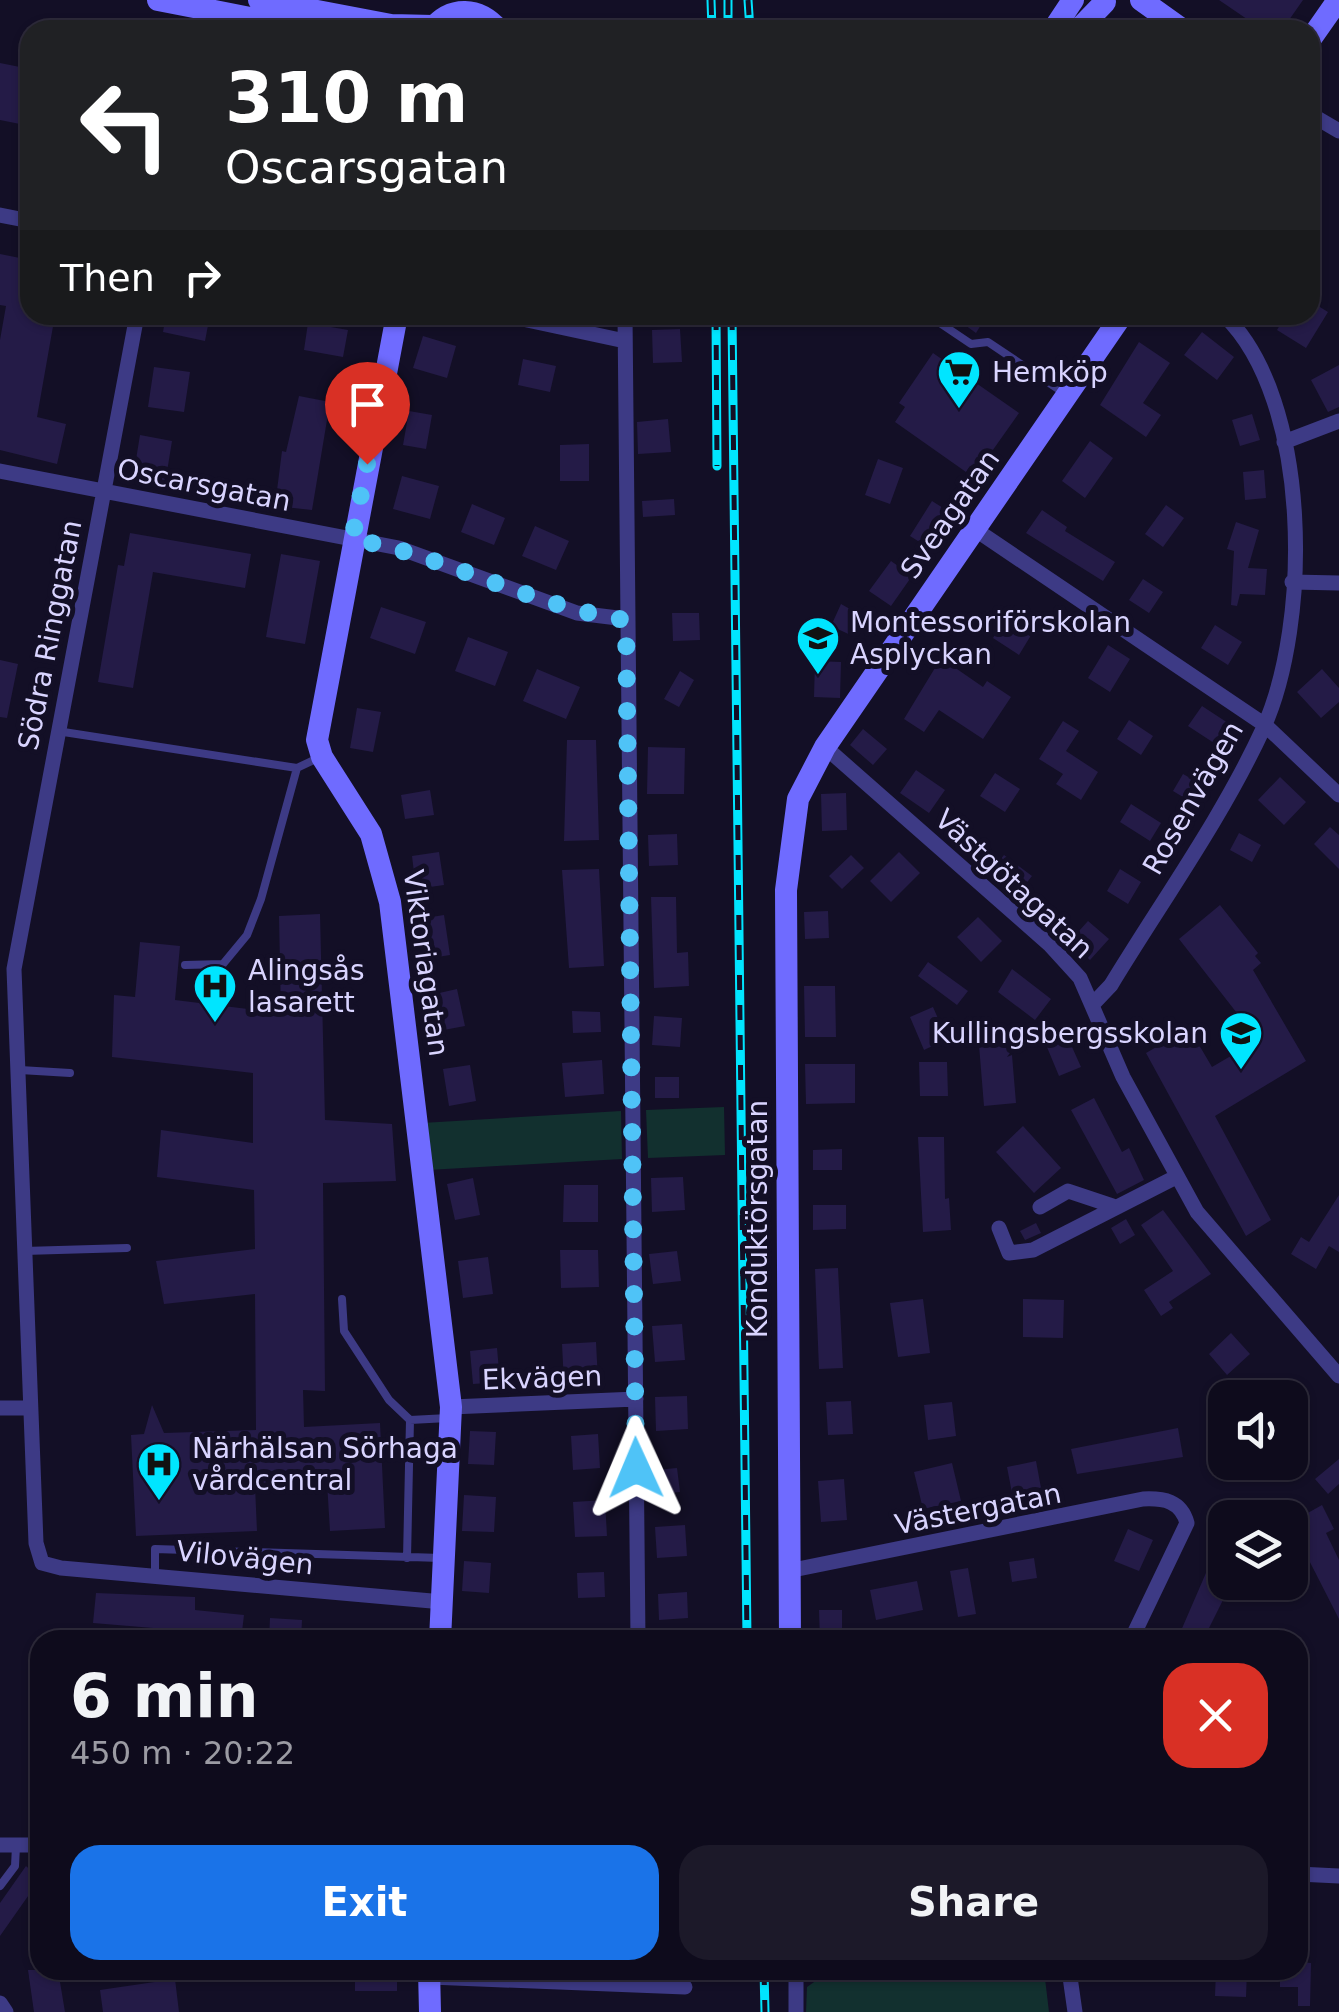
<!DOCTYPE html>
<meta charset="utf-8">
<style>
:root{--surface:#0e0b1c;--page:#1c1929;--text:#f1f3f6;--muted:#9b9ba3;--line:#2e2b3b;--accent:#1a73e8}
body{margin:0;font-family:"DejaVu Sans",sans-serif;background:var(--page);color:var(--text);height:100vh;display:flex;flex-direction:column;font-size:38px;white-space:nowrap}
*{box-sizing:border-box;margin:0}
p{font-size:32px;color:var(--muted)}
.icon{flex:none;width:55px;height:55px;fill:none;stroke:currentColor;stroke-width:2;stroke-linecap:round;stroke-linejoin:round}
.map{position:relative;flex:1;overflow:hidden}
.panel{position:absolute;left:30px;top:1630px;width:1278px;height:350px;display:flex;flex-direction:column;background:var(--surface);border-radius:30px;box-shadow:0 2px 8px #0004,0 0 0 2px var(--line)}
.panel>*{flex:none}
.guide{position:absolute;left:20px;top:20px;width:1300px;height:305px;border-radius:30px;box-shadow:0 2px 8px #0004,0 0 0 2px var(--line);background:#202124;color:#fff;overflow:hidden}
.controls{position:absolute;left:1208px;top:1380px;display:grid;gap:20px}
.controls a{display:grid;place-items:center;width:100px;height:100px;border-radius:20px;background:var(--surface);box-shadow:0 2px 8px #0004,0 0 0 2px var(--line);font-size:50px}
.pin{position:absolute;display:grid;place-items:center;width:85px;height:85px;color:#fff;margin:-102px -42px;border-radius:50% 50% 50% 0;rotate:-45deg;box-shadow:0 0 10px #0007}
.pin .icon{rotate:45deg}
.me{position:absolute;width:110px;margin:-55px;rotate:359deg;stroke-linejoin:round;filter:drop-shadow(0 0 8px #0008)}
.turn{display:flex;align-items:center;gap:35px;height:210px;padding:0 40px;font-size:45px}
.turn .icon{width:130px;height:130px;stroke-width:2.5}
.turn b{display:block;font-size:70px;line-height:85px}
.then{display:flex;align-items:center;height:95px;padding:0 40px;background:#0003;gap:20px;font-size:38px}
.round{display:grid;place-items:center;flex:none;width:105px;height:105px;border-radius:30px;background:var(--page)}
.head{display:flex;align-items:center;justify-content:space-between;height:170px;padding:0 40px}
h1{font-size:60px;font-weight:700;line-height:75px}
.primary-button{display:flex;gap:20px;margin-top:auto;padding:20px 40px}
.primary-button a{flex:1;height:115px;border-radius:30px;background:var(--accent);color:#fff;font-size:40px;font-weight:700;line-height:115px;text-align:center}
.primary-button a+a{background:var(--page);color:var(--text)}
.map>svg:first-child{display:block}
.green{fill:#12302f}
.building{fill:#241b47}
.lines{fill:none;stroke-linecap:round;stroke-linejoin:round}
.lane{stroke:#3d3a85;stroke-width:8}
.street{stroke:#3d3a85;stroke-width:15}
.secondary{stroke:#6f6bff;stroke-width:22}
.rail-casing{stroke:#00e5ff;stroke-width:9}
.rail{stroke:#130f26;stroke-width:5;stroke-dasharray:15;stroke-linecap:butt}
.route{stroke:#4fc3f7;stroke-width:18;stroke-dasharray:0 32.4}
.labels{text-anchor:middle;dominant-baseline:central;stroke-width:10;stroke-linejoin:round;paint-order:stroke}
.poi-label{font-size:28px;fill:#d9d4ff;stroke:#130f26;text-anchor:start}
.street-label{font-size:28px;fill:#d9d4ff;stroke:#130f26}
</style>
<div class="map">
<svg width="1339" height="2012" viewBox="0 0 1339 2012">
<rect width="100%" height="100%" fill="#130f26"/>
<path class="green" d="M724 1107 725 1155 648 1158 646 1110Z
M621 1111 622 1159 428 1170 422 1123Z
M831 1970H1044L1049 2012H806L807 1987Z"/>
<path class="building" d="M1219 0H1303L1282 30H1263Z
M0 63 30 69V126L0 120Z
M0 254 30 260V315H55L37 417 66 424 57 464 0 450V340L6 306 0 305Z
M1310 301 1328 312 1306 348 1277 330 1286 315H1310Z
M166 315H210L205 341 163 332Z
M951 315H987L976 333Z
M308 323 348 330 343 357 304 350Z
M680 329 682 362 653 363 652 330Z
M1202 332 1234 357 1217 380 1184 355Z
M423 336 456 346 447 378 413 368Z
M1139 342 1170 363 1143 403 1161 415 1146 437 1100 405Z
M933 353 1019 413 978 471 970 466 966 472 895 422 905 407 899 403Z
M523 359 556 366 550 392 518 385Z
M1339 365V407L1328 412 1311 380Z
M154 367 190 372 184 412 148 407Z
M299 396 330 402 312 510 275 506 282 451 286 452Z
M409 411 432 415 426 449 403 445Z
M1252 414 1260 440 1240 446 1232 420Z
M668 419 671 452 638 454 637 422Z
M140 435 172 441 165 484 133 478Z
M1090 441 1113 458 1085 498 1062 481Z
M589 444V481H560V445Z
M878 459 903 468 890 504 865 495Z
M1264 470 1266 498 1245 500 1243 472Z
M402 476 439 486 430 519 393 509Z
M674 499 675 515 643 517 642 501Z
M932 501 951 513 929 548 910 536Z
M472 504 505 518 494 545 461 532Z
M1166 505 1184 518 1163 547 1145 534Z
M1042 510 1067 527 1065 531 1115 562 1103 581 1026 533Z
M1236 522 1259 530 1248 568 1267 569 1265 595 1240 594 1237 606 1231 605 1234 551 1227 549Z
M535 526 569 541 556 570 522 556Z
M130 533 251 554 245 588 153 572 133 688 98 682 118 565 124 566Z
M281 554 320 561 305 644 266 637Z
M891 561 912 576 891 606 869 591Z
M1143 579 1163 592 1149 613 1129 600Z
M841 604 866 618 855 637 831 626Z
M381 607 426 622 415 654 370 638Z
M1010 611 1036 627 1019 655 993 638Z
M672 613H699L700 640 673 641Z
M1215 625 1242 642 1228 665 1201 648Z
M468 637 508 652 495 686 455 671Z
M1108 645 1130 659 1110 692 1088 678Z
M941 658 983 687 987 681 1011 697 983 739 939 710 924 732 904 719Z
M0 660 18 664 7 718 0 717Z
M815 661 841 662 840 698 814 697Z
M537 669 580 687 566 719 523 701Z
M1322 669 1339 688V702L1321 718 1297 692Z
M680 671 694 680 679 707 664 699Z
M1202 706 1228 723 1214 743 1188 726Z
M357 708 381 712 373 752 350 748Z
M1129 720 1153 736 1141 755 1117 739Z
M1063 721 1079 731 1066 751 1098 772 1081 800 1056 784 1063 774 1039 759Z
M863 729 887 749 873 765 850 745Z
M567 740H596L599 840 564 841Z
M648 747 685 748 684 794H647Z
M916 770 945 790 929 813 900 793Z
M995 773 1020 789 1005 812 980 796Z
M1183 774 1203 785 1193 803 1173 791Z
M1280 777 1306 802 1284 825 1258 800Z
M430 790 434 815 405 819 401 795Z
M846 793 847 830 822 831 821 794Z
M1131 804 1161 823 1150 841 1120 822Z
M1330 827 1339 835V869L1314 844Z
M1239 833 1261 845 1252 862 1230 850Z
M677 834 678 865 649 866 648 835Z
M439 852 444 885 416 889 412 856Z
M899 852 920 873 891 902 870 881Z
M851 855 864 868 842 889 829 876Z
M1004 855 1032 876 1017 895 989 874Z
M599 869 604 966 569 968 562 870Z
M1120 869 1141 882 1128 904 1107 891Z
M651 897H676L677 953 688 952 689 986 654 988Z
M1220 905 1258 953 1255 956 1261 963 1253 970 1306 1061 1215 1116 1271 1220 1246 1236 1146 1053 1189 1028 1212 1067 1258 1040 1179 939Z
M828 911 829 938 805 939 804 912Z
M320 914 325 1120 392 1124 396 1181 323 1183 325 1391 303 1390 304 1427 380 1423 385 1528 330 1531 327 1482 255 1486 257 1531 136 1536 131 1435 144 1434 152 1405 164 1433 256 1430 255 1294 164 1304 156 1261 255 1249 254 1190 157 1177 161 1130 253 1143V1073L112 1057 114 995 135 997 140 942 180 946 175 1000 281 1013 279 916Z
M444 915 450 955 425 959 419 919Z
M978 917 1002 941 981 962 957 937Z
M1088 921 1109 939 1090 960 1070 941Z
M928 962 968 991 957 1005 918 976Z
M1012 969 1051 999 1035 1020 998 992Z
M804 986H835L836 1037H805Z
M457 989 465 1026 433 1032 426 996Z
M933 1007 947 1039 924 1050 910 1017Z
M572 1011 600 1012 601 1032 573 1033Z
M654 1016 682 1018 680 1047 652 1045Z
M1068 1038 1081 1067 1059 1076 1044 1040Z
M1018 1042 1007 1057 1012 1055 1016 1103 984 1106 979 1045Z
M602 1060 604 1094 565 1097 562 1063Z
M919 1062H947L948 1096H920Z
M805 1064H855V1103L806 1104Z
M470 1065 476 1101 449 1106 443 1069Z
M655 1077H679V1098H655Z
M1094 1098 1122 1152 1129 1148 1144 1180 1117 1194 1071 1110Z
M1023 1126 1061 1168 1034 1193 996 1152Z
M918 1137H944L945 1199 949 1198 951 1230 923 1232Z
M842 1149V1170H813V1150Z
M683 1177 685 1210 652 1212 651 1178Z
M473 1178 480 1215 455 1220 447 1184Z
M564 1185H598V1222H563Z
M1339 1195V1252L1329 1246 1316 1269 1291 1254 1301 1237 1309 1242Z
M813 1205H846V1229L813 1230Z
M1163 1210 1211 1274 1169 1302 1173 1308 1161 1316 1144 1290 1173 1271 1141 1225Z
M1126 1219 1135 1235 1120 1244 1111 1228Z
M1036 1223 1041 1233 1025 1240 1020 1231Z
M560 1250H598L599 1287 561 1288Z
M677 1251 681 1281 653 1284 649 1254Z
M488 1257 493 1294 463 1298 458 1261Z
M838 1268 843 1368 819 1369 815 1269Z
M923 1299 930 1353 898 1357 890 1303Z
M1023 1299 1064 1300 1063 1338 1023 1337Z
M682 1324 685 1360 655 1362 652 1326Z
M1231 1333 1250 1354 1227 1375 1209 1354Z
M596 1342 598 1381 564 1383 562 1344Z
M497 1348 500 1382 473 1384 470 1351Z
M687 1396 688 1429 656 1431 655 1397Z
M851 1401 853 1434 828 1435 826 1402Z
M952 1402 956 1436 928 1440 924 1405Z
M1178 1428 1183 1457 1077 1474 1071 1449Z
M470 1431 496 1432 494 1465 468 1464Z
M598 1434 600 1468 573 1470 571 1436Z
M1339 1459V1484L1328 1494 1315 1479Z
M1036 1461 1041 1488 1012 1493 1007 1467Z
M952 1463 961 1501 923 1509 914 1472Z
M677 1468 680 1492 658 1494 656 1470Z
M844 1479 847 1520 821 1522 818 1481Z
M464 1495 496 1497 494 1532 462 1531Z
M605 1500 607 1536 575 1537 573 1502Z
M1322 1505 1334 1529 1326 1533 1339 1560V1619L1290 1523Z
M685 1525 687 1556 657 1558 655 1527Z
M1128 1529 1153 1540 1139 1571 1114 1561Z
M1225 1529V1582H1232L1203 1640H1195L1180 1633Z
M1034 1558 1037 1578 1012 1582 1009 1562Z
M464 1561 491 1563 489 1593 462 1591Z
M968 1568 976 1614 958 1617 950 1571Z
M604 1572 605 1597 578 1598 577 1573Z
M917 1581 923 1610 876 1620 870 1590Z
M687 1592 688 1618 659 1620 658 1594Z
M96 1593 195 1597V1610L244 1615 241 1640H212L213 1633 93 1623Z
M819 1610H842V1640H820Z
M270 1618 302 1620 301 1640H269Z
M26 1866 40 1879 0 1936V1903Z
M1298 1962 1311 1963 1310 2006H1298V1987H1280V1970H1298Z
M28 1970H58L65 2012H34Z
M355 1970H397V1991H355Z
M1216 1970H1247L1246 1997 1215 1996Z
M175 1979 179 2012H103L100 1990Z"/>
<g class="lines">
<path class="lane" d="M928 315 971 344 988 342 1064 393
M57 731 297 768 318 758
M185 965 223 964 247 935 261 899 297 768
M20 1070 70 1073
M24 1251 127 1248
M342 1299 344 1331 389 1400 410 1420
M407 1558 410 1420 448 1418
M155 1574V1549L441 1558
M0 1886 15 1866 16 1846"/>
<path class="street" d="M1310 114 1339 131
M0 215 30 221
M137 315 14 969 36 1543 42 1563 61 1568 443 1602
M504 315 625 341
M625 315 638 1640
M1284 442 1339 421
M0 471 399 548 577 613 626 619
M976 530 1265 725 1339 795
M1292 582 1339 583
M825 747 1049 944 1080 978 1123 1077 1197 1212 1339 1376
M1093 1004 1111 985C1162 901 1222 818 1263 729 1311 624 1312 400 1224 315
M1040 1207 1068 1191 1116 1207
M999 1228 1009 1253 1033 1250 1176 1177
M451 1407 636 1399
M0 1408H29
M788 1571 1143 1499C1164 1498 1181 1501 1187 1523L1131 1640
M0 1845H40
M1298 1874 1339 1876
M796 1970V2012
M1069 1970 1075 2012
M430 1977 685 1987
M0 2003 6 2012"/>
<path class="secondary" d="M158 0 312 30
M259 0 391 25 433 26
M1141 0 1183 30
M431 30C451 5 479 7 499 30
M1053 30 1073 0
M1078 30 1105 2
M1310 40 1338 0
M397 315 317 740 322 757 371 834 390 902 451 1407 440 1640
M790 1640 786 890 798 799 825 747 1122 315
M429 1970 430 2012"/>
<g class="rail-casing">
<path id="rail" d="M711 0 712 30
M728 0V30
M748 0 750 30
M716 315 717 466
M732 315 747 1640
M764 1970 765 2012"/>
</g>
<use href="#rail" class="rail"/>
</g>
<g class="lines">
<path class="route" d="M367 464 352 539C447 556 531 606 626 620L636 1468"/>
</g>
<defs>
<g id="supermarket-pin" transform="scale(2.25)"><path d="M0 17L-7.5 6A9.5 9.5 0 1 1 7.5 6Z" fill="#00e5ff" stroke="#130f26"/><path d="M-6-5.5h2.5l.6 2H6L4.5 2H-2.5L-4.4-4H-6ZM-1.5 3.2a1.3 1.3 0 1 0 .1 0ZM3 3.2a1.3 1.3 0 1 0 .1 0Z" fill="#111"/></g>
<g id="school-pin" transform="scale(2.25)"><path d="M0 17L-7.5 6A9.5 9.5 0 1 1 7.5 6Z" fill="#00e5ff" stroke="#130f26"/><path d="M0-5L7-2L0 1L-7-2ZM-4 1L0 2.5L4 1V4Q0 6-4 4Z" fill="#111"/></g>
<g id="hospital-pin" transform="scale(2.25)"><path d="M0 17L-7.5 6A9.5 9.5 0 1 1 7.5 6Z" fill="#00e5ff" stroke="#130f26"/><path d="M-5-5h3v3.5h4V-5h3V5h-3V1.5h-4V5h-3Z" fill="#111"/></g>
</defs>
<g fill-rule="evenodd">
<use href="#supermarket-pin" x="959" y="372"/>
<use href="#school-pin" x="818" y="638"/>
<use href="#hospital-pin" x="215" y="986"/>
<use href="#school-pin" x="1241" y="1033"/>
<use href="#hospital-pin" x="159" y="1464"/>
</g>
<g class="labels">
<g class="poi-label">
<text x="992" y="372">Hemköp</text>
<text x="850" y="622">Montessoriförskolan<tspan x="850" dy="32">Asplyckan</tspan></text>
<text x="248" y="970">Alingsås<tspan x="248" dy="32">lasarett</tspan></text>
<text x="1208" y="1033" text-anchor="end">Kullingsbergsskolan</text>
<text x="192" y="1448">Närhälsan Sörhaga<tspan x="192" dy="32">vårdcentral</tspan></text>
</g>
<g class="street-label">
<text transform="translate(204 485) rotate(11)">Oscarsgatan</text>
<text transform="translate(950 514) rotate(-55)">Sveagatan</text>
<text transform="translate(50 635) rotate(-79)">Södra Ringgatan</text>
<text transform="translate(1193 798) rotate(-60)">Rosenvägen</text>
<text transform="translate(1014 884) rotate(43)">Västgötagatan</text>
<text transform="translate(426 963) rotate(82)">Viktoriagatan</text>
<text transform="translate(757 1219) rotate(-90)">Konduktörsgatan</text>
<text transform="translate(542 1378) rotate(-2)">Ekvägen</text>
<text transform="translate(978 1509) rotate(-11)">Västergatan</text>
<text transform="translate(245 1558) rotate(6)">Vilovägen</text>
</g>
</g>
</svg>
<div class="controls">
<a><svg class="icon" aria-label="sound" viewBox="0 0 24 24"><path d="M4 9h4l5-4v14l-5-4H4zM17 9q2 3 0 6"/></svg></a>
<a><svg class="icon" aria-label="layers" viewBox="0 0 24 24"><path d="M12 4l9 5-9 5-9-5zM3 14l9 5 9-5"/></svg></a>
</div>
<div class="pin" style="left:367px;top:464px;background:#d93025"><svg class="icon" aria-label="arrive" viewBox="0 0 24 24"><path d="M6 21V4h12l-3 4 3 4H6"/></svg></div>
<svg class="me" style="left:636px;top:1468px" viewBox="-20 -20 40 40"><path d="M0-17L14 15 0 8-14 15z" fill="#4fc3f7" stroke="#fff" stroke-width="4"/></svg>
<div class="guide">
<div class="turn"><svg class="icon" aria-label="left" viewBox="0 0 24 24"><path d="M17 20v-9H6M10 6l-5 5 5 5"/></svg><div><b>310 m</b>Oscarsgatan</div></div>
<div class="then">Then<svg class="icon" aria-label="right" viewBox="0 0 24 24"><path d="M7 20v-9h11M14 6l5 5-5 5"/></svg></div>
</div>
<section class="panel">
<div class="head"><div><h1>6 min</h1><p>450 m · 20:22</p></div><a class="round" style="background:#d93025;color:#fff"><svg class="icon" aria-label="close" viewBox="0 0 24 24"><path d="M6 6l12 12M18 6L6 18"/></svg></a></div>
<div class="primary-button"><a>Exit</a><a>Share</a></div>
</section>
</div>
